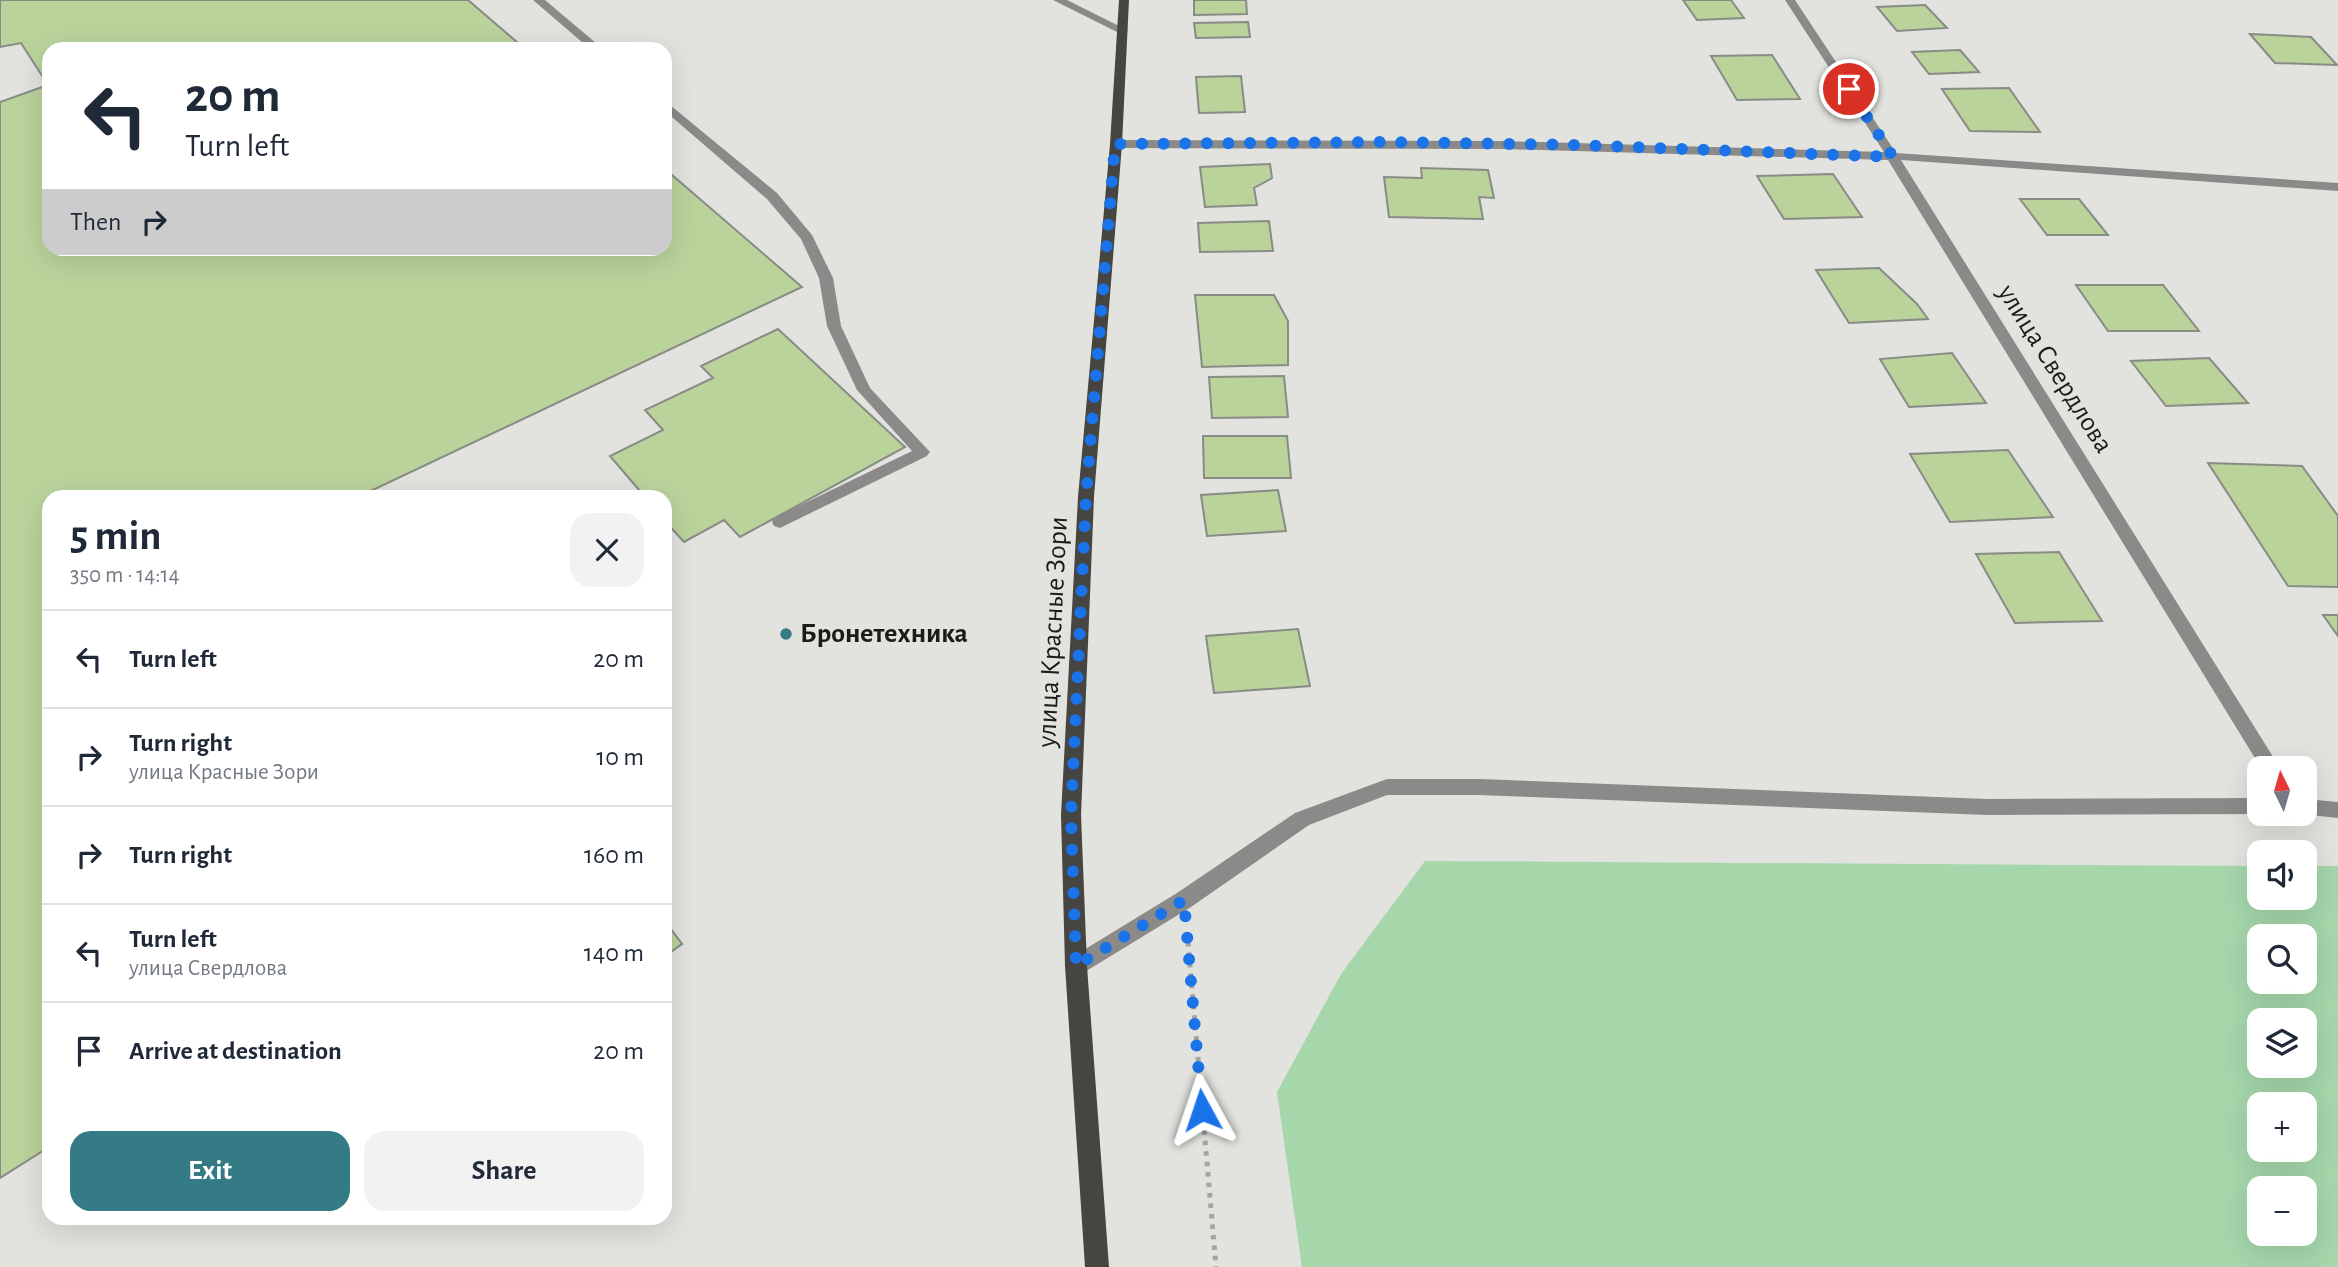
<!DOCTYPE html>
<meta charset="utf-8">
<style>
:root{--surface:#fff;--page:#f2f2f3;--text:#1f2937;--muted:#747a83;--line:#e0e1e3;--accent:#347b86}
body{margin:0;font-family:"Alegreya Sans",sans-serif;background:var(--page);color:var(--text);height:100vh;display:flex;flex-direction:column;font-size:26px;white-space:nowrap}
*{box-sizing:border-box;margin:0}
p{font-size:23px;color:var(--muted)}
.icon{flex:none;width:38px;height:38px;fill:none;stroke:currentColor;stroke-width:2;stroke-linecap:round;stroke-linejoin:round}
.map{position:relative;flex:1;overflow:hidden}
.details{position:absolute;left:42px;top:490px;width:630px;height:735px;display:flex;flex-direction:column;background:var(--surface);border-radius:21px;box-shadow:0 7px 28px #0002}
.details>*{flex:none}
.top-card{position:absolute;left:42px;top:42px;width:630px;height:214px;border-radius:21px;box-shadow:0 7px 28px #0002;background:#fff;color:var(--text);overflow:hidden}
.needle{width:46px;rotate:355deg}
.controls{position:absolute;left:2247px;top:756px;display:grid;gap:14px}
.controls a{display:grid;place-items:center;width:70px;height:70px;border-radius:14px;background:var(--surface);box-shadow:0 7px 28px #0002;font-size:35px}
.pin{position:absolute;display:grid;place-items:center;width:60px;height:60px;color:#fff;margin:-30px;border:4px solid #fff;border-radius:50%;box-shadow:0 2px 7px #0007}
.me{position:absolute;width:77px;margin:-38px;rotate:355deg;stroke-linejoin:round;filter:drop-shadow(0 0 5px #0008)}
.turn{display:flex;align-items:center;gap:24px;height:147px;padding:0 28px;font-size:32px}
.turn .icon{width:91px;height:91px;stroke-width:2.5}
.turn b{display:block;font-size:49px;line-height:60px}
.then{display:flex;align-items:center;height:66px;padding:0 28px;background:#0003;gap:14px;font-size:26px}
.round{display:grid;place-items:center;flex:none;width:74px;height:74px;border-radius:21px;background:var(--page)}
.overview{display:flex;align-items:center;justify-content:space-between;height:119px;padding:0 28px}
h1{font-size:42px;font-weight:700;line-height:52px}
.cta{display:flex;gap:14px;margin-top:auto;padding:14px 28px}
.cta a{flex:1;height:80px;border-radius:21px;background:var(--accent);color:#fff;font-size:28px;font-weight:700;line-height:80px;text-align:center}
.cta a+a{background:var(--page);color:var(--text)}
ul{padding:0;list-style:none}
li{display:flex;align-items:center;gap:21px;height:98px;padding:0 28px;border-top:2px solid var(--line)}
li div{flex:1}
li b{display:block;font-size:26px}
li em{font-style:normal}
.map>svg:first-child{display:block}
.water{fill:#a5d7ab;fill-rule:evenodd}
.building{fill:#bad39b;stroke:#898b87;stroke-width:2}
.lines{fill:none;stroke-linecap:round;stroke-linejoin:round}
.path{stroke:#a4a4a1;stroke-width:5;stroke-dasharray:4.5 6;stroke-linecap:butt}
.minor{fill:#8b8a89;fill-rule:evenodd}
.major{fill:#464542;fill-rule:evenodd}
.route{stroke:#1a73e8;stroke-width:12;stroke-dasharray:0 21.6}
.poi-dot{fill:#347b86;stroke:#e2e2de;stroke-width:2.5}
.labels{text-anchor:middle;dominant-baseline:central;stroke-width:5;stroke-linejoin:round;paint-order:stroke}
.street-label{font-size:28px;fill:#1b1b19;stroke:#e2e2de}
.poi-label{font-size:28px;font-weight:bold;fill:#1b1b19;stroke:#e2e2de;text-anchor:start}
</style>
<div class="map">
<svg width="2338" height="1267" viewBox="0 0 2338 1267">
<rect width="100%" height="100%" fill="#e2e2de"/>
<path class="water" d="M1425 861 2259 866V898H2305V866H2338V1267H1302L1277 1092 1341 974ZM2259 936H2305V982H2259ZM2259 1020H2305V1066H2259ZM2305 1104V1150H2259V1104ZM2305 1188V1234H2259V1188Z"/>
<path class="building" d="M0 0H468L525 49H49V248H665V169L802 287 358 497H49V1147L0 1178V102L48 85 21 43 0 47Z
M1194 0H1246L1247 14 1194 15Z
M1683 0H1731L1744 18 1697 20Z
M1925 5 1947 28 1897 31 1877 7Z
M1248 22 1250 37 1196 38 1194 23Z
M2250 34 2311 37 2337 65 2275 63Z
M1960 50 1979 72 1929 74 1912 52Z
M1772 55 1800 99 1737 100 1711 56Z
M1241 76 1245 112 1199 113 1196 77Z
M2009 88 2040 132 1970 131 1942 89Z
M1270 164 1272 178 1254 188 1257 205 1205 207 1200 167Z
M1421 168 1488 170 1494 198 1479 197 1483 219 1389 217 1384 177 1422 178Z
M1833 174 1862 217 1784 219 1757 176Z
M2020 199H2079L2108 235H2047Z
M1269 221 1273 251 1200 252 1198 223Z
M1879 268 1917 304 1928 319 1849 323 1816 270Z
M2076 285H2163L2199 331H2108Z
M1195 295H1274L1288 321V365L1202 367Z
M778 329 905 447 740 537 724 520 684 542 665 521V497H645L610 456 663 430 645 410 713 378 701 366Z
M1952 353 1986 403 1909 407 1880 359Z
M2209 358 2248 403 2166 406 2131 361Z
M1284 376 1288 417 1212 418 1209 377Z
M1203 436H1287L1291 478H1204Z
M2008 450 2053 517 1950 522 1910 454Z
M2208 463 2302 466 2338 516V587L2288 586Z
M1278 490 1286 531 1207 536 1201 495Z
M2059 552 2102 621 2015 623 1976 554Z
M2323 615H2338V636Z
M1298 629 1310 686 1214 693 1206 636Z
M665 921 682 944 665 956Z"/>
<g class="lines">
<path class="path" d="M1188 942 1216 1267"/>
<path class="minor" d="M533 0H545L603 49H590Z
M1053 0H1067L1129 31 1119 33Z
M1785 0H1795L1896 153 2338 183V191L1901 160 2280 768H2261L1888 160 1503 149 1116 148 1110 144 1116 140 1503 141 1884 152Z
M665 101 777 193 812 235 833 278 841 326 870 388 930 452 927 456 780 528 774 526 772 522 774 518 912 451 857 390 827 326 819 278 801 239 767 199 665 111Z
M1387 779H1479L1987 799 2259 798 2261 814 1987 815 1479 795H1387L1309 825 1191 907 1083 973 1076 976 1069 973 1065 966 1069 959 1177 893 1295 813Z
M2305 799 2338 802V818L2300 814H2305Z"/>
<path class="major" d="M1119 0H1129L1122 144 1094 497 1081 815 1087 966 1109 1267H1085L1065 966 1061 815 1078 497 1110 144Z"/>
</g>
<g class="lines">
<path class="route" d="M1202 1110 1184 900 1076 966 1071 815 1086 497 1115 144 1391 142 1577 145 1893 157 1849 89"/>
</g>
<circle class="poi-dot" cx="786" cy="634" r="7"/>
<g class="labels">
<g class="street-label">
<text transform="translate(2055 369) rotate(58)">улица Свердлова</text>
<text transform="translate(1053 632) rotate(-87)">улица Красные Зори</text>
</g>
<g class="poi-label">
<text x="800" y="634">Бронетехника</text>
</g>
</g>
</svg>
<div class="controls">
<a><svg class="needle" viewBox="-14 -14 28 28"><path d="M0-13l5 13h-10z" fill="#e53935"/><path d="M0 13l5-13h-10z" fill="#747a83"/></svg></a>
<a><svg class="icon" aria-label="sound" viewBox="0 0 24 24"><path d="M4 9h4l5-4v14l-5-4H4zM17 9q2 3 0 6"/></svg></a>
<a><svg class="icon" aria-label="search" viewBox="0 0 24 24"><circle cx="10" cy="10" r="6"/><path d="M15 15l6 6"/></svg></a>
<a><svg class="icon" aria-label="layers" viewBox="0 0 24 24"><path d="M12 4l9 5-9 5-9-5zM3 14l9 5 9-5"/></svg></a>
<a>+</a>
<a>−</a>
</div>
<div class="pin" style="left:1849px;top:89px;background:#d93025"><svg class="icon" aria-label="arrive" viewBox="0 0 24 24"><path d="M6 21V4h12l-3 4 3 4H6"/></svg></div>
<svg class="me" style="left:1202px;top:1110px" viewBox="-20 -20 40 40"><path d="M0-17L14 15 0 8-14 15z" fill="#1a73e8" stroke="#fff" stroke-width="4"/></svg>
<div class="top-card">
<div class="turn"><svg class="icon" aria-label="left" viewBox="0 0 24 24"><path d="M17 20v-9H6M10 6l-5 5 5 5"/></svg><div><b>20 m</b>Turn left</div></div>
<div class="then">Then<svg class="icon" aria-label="right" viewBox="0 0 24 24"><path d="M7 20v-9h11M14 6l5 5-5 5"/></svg></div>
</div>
<section class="details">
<div class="overview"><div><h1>5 min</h1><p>350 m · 14:14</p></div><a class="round"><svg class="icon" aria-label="close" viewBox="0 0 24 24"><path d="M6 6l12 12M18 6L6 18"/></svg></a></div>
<ul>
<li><svg class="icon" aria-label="left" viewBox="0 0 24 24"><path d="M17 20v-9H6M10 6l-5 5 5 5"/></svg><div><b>Turn left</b></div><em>20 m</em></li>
<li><svg class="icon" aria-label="right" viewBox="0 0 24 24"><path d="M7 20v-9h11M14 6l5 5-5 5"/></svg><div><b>Turn right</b><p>улица Красные Зори</p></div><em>10 m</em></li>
<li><svg class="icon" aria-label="right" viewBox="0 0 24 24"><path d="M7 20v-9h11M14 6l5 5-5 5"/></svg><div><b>Turn right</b></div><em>160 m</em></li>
<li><svg class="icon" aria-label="left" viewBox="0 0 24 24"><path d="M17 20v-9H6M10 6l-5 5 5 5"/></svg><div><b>Turn left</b><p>улица Свердлова</p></div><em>140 m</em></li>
<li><svg class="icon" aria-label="arrive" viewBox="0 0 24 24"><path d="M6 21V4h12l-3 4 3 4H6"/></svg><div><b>Arrive at destination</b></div><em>20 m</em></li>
</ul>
<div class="cta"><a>Exit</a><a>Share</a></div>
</section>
</div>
